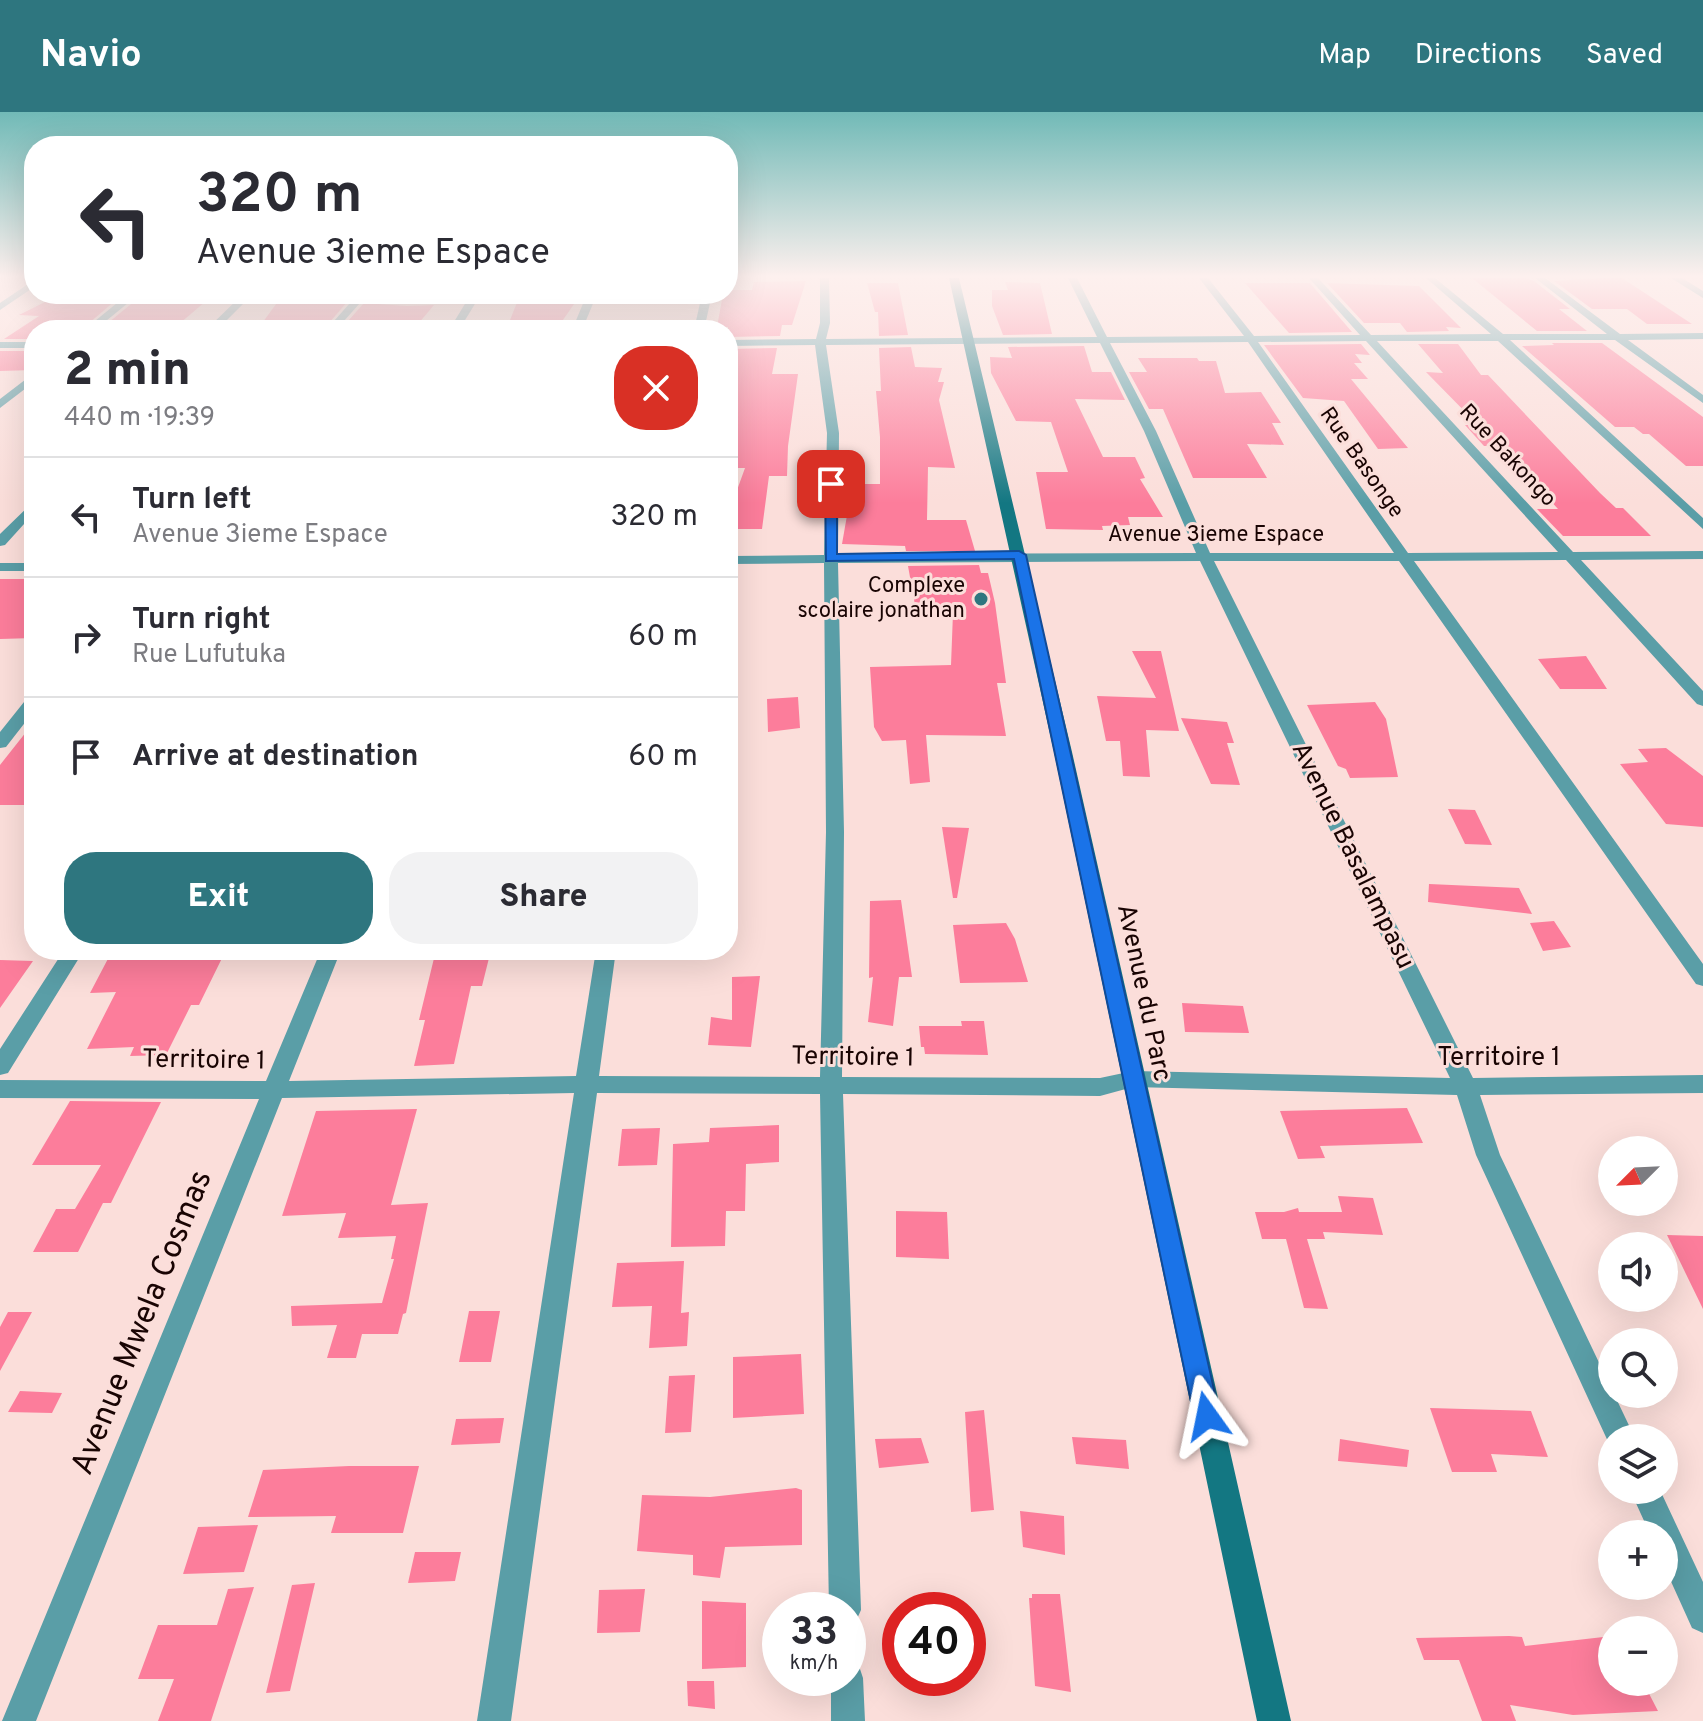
<!DOCTYPE html>
<meta charset="utf-8">
<style>
:root{--surface:#fff;--page:#f2f2f3;--text:#2b2b33;--muted:#7c7c81;--line:#e1e1e2;--accent:#2e767f}
body{margin:0;font-family:Overpass,sans-serif;background:var(--page);color:var(--text);height:100vh;display:flex;flex-direction:column;font-size:30px;white-space:nowrap}
*{box-sizing:border-box;margin:0}
p{font-size:26px;color:var(--muted)}
.icon{flex:none;width:44px;height:44px;fill:none;stroke:currentColor;stroke-width:2;stroke-linecap:round;stroke-linejoin:round}
.map{position:relative;flex:1;overflow:hidden}
.panel{position:absolute;left:24px;top:208px;width:714px;height:640px;display:flex;flex-direction:column;background:var(--surface);border-radius:32px;box-shadow:0 8px 32px #0002}
.panel>*{flex:none}
.guide{position:absolute;left:24px;top:24px;width:714px;height:168px;border-radius:32px;box-shadow:0 8px 32px #0002;background:#fff;color:var(--text);overflow:hidden}
.needle{width:52px;rotate:246deg}
.tools{position:absolute;left:1598px;top:1024px;display:grid;gap:16px}
.tools a{display:grid;place-items:center;width:80px;height:80px;border-radius:50%;background:var(--surface);box-shadow:0 8px 32px #0002;font-size:40px}
.speed{position:absolute;left:762px;top:1480px;display:flex;gap:16px;font-size:40px;font-weight:700;text-align:center}
.speed>*{display:grid;place-content:center;width:104px;height:104px;border-radius:50%;background:var(--surface);box-shadow:0 8px 32px #0002;line-height:1}
.speed small{font-size:20px;font-weight:400}
.speed .limit{border:12px solid #d22;background:#fff;color:#111}
.pin{position:absolute;display:grid;place-items:center;width:68px;height:68px;color:#fff;margin:-34px;border-radius:16px;box-shadow:0 4px 12px #0006}
.me{position:absolute;width:88px;margin:-44px;rotate:348deg;stroke-linejoin:round;filter:drop-shadow(0 0 6px #0008)}
.turn{display:flex;align-items:center;gap:28px;height:168px;padding:0 40px;font-size:36px}
.turn .icon{width:104px;height:104px;stroke-width:2.5}
.turn b{display:block;font-size:56px;line-height:68px}
.round{display:grid;place-items:center;flex:none;width:84px;height:84px;border-radius:32px;background:var(--page)}
.summary{display:flex;align-items:center;justify-content:space-between;height:136px;padding:0 40px}
h1{font-size:48px;font-weight:800;line-height:60px}
.action{display:flex;gap:16px;margin-top:auto;padding:16px 40px}
.action a{flex:1;height:92px;border-radius:32px;background:var(--accent);color:#fff;font-size:32px;font-weight:800;line-height:92px;text-align:center}
.action a+a{background:var(--page);color:var(--text)}
ul{padding:0;list-style:none}
li{display:flex;align-items:center;gap:24px;height:120px;padding:0 40px;border-top:2px solid var(--line)}
li div{flex:1}
li b{display:block;font-size:30px}
li em{font-style:normal}
header{display:flex;align-items:center;gap:48px;box-sizing:border-box;height:112px;padding:0 40px;background:var(--accent);color:#fff}
header strong{font-size:38px}
nav{display:flex;gap:44px;margin-inline-start:auto;font-size:28px}
.map>svg:first-child{display:block}
.building{fill:#fc7d9b}
.lines{fill:none;stroke-linecap:round;stroke-linejoin:round}
.street{fill:#5a9ea7;fill-rule:evenodd}
.secondary{fill:#137782;fill-rule:evenodd}
.route{fill:#1a73e8;stroke:#114b97;stroke-width:2}
.poi-dot{fill:#2e767f;stroke:#fbdeda;stroke-width:3}
.labels{text-anchor:middle;dominant-baseline:central;stroke-width:6;stroke-linejoin:round;paint-order:stroke}
.far-street-label{font-size:22px;fill:#190403;stroke:#fbdeda}
.far-poi-label{font-size:22px;fill:#190403;stroke:#fbdeda;text-anchor:end}
.street-label{font-size:26px;fill:#190403;stroke:#fbdeda}
.near-street-label{font-size:32px;fill:#190403;stroke:#fbdeda}
</style>
<header>
<strong>Navio</strong>
<nav><a>Map</a><a>Directions</a><a>Saved</a></nav>
</header>
<div class="map">
<svg width="1703" height="1609" viewBox="0 0 1703 1609">
<rect width="100%" height="100%" fill="#fbdeda"/>
<path class="building" d="M1472 166H1526L1534 169 1570 197H1559L1587 219H1537Z
M1599 166H1622L1692 212H1647L1627 197H1592L1554 169Z
M806 169 792 213H782L780 224 728 225V215H717L723 182H728V178H752L754 170Z
M1005 170 1040 171 1052 222 1003 223 992 194V178H1008Z
M867 171H898L908 223 879 224 878 200H875Z
M1245 171H1310L1352 220 1289 221Z
M1327 171 1419 174 1461 216 1446 215 1449 219 1407 220 1400 211H1364Z
M61 182H98L88 188H116L81 218H34V227H4L39 204 19 203Z
M325 182H354L323 218H257L282 184Z
M539 182H581L556 218H506L518 188 536 187Z
M177 184H212L179 212 103 215 136 188H173Z
M364 191 407 194 434 193 413 218H340Z
M1552 231H1602L1703 305V354H1686L1649 322H1643L1634 315H1615L1522 234 1554 233Z
M1361 232 1370 243 1355 242 1362 251H1354L1368 267H1351L1408 336 1378 337 1344 289 1303 286 1264 233Z
M1418 232H1458L1481 263H1488L1600 381 1616 396H1623L1651 424H1563L1537 397H1558L1501 334H1484L1465 313H1478L1426 260 1443 261Z
M1084 234 1092 260H1111L1125 288 1075 287 1103 345H1135L1145 366 1140 367 1163 405H1128L1130 413 1102 414 1103 418 1046 417 1036 360H1068L1051 310 1016 309 991 261 990 245 1012 246 1008 235Z
M911 235 915 255 942 256 938 270H944L939 288 955 356 928 355 927 408H966L975 439H906L905 434 842 432 849 392H856L857 372H880V325L876 279H881L879 236Z
M777 236 772 262H798L788 334 787 364H769L762 417H728V403L745 356H734L733 312 738 281H728V237Z
M0 239H34V258L0 259Z
M1138 246H1197L1199 249H1216L1225 281 1261 280 1281 311H1272L1284 333 1247 332 1267 366H1193L1163 297H1149L1129 260H1147Z
M979 453 981 461H988L995 491 1006 571H997L1006 624 926 623 930 670 910 672 906 628 882 629 874 615 870 555 951 553 953 501H937V494L915 493 908 454Z
M0 467H34V526L0 527Z
M1132 539H1161L1179 619 1146 618 1150 665 1123 664 1120 629H1106L1097 584 1156 586Z
M1586 544 1607 577H1560L1538 547Z
M798 585 800 616 768 620 767 587Z
M1375 590 1386 607 1398 665 1350 666 1346 657 1338 654 1307 593Z
M1181 606 1227 610 1234 631H1227L1240 673 1211 672Z
M34 610V693H0V653Z
M1666 636 1703 664V715L1666 712 1620 652 1648 650 1638 637Z
M1448 697 1475 698 1492 733 1465 732Z
M942 715 969 716 957 786H953Z
M1429 772 1519 776 1532 802 1428 790Z
M901 788 912 865H899L893 914 868 910 873 865 869 866 870 789Z
M1554 809 1571 835 1543 839 1530 811Z
M1006 811 1015 827 1028 870 960 871 953 813Z
M155 838H226L199 893H191L166 943 130 944 134 935 87 937 116 880 90 881 111 841Z
M436 838H491L482 874H471L454 952 414 954 425 908H419Z
M0 848 33 849 0 896Z
M760 864 751 935 708 933 711 905 732 908V865Z
M1182 891 1243 894 1249 921 1185 920Z
M961 909H984L988 943 925 942 924 935H921L919 914H962Z
M70 989 161 990 111 1091H103L78 1140H33L56 1097H75L101 1053H32Z
M1407 996 1423 1031 1320 1034 1325 1046 1298 1047 1280 999Z
M417 997 391 1093 428 1091 406 1201 403 1202 398 1222H362L356 1246H327L337 1213 292 1214 291 1194 382 1191 394 1147H391L396 1124 338 1126 346 1101 282 1104 316 999Z
M779 1013V1050L746 1052 745 1099H726L725 1134 671 1135 673 1032 709 1030 710 1016Z
M660 1016 657 1053 618 1054 622 1017Z
M1338 1084 1373 1086 1383 1123 1323 1120 1325 1127H1307L1328 1197 1304 1196 1286 1127H1262L1255 1100H1284L1298 1096 1299 1100H1342Z
M896 1099 947 1100 949 1147 896 1145Z
M1667 1123 1703 1124V1197Z
M684 1149 681 1201 689 1200 687 1234 649 1236 652 1194 612 1195 617 1151Z
M469 1199H500L491 1250H459Z
M8 1200H32L0 1259V1215Z
M801 1242 804 1302 733 1306V1245Z
M695 1263 691 1320 665 1321 669 1264Z
M20 1279 62 1281 52 1301 8 1300Z
M1430 1296 1531 1299 1548 1345 1491 1342 1497 1360H1452Z
M984 1298 994 1398 971 1400 965 1300Z
M504 1306 500 1331 451 1333 456 1307Z
M1072 1325 1126 1328 1129 1357 1076 1352Z
M921 1326 929 1351 879 1356 875 1327Z
M1340 1327 1409 1338 1407 1355 1338 1349Z
M349 1354H419L403 1421H331L336 1404 248 1405 263 1358Z
M796 1376 802 1378V1433L725 1435 720 1466 693 1463V1443L637 1439 642 1383 710 1385Z
M1020 1399 1064 1404 1065 1443 1023 1435Z
M258 1413 244 1460 183 1462 198 1415Z
M415 1440H461L455 1469 408 1471Z
M315 1471 290 1579 266 1581 292 1473Z
M254 1475 211 1609H158L174 1567H138L158 1513H217L228 1477Z
M645 1477 640 1520 597 1521 599 1478Z
M1032 1482H1060L1071 1580 1035 1574 1029 1486H1032Z
M702 1489 746 1491V1555L702 1557Z
M1509 1524 1522 1525 1525 1534 1612 1524V1570H1643L1658 1599 1573 1603 1510 1593 1516 1609H1482L1459 1548H1424L1416 1526Z
M687 1569H714L715 1597 688 1594Z"/>
<g class="lines">
<path class="street" d="M820 166H829L830 211 826 227 1097 225 1068 166H1077L1107 225 1244 224 1199 166H1208L1254 224 1360 223 1309 166H1318L1371 223 1491 222 1426 166H1435L1503 222H1607L1535 166H1545L1620 222 1703 221V227L1628 228 1703 283V291L1615 228H1510L1703 406V417L1498 229H1377L1573 440 1703 439V447L1581 448 1703 579V594L1697 592 1566 448 1414 449 1703 852V874L1696 872 1399 449H1214L1473 966 1703 963V981L1480 983 1500 1043 1635 1326H1612L1611 1336 1476 1043 1457 983 1133 975 1100 984 843 982 861 1498 856 1509 848 1513V1498H829L820 982 597 981 511 1609H477L574 981 282 986 36 1609H2L259 987 0 986V968L266 969 321 838H341L289 969 576 964 596 838H616L599 964 820 965 826 720 824 451 728 452V444L824 443 827 321 815 233 728 234V228L816 227 820 211ZM1366 229 1558 440 1408 441 1258 230ZM1248 230 1394 441H1210L1156 319 1110 231ZM1100 231 1144 319 1196 441 838 442 839 321 826 233ZM1200 449 1450 966 1133 959 1100 966 842 965 844 720 838 451Z
M1671 166H1682L1703 179V186Z
M34 168V175L0 198V191Z
M128 182H139L95 218H84Z
M243 182H253L217 218H206Z
M358 182H368L336 218H326Z
M471 182H481L459 218H449Z
M587 182H597L582 218H572Z
M702 182H712L704 218H694Z
M0 230H34V236H0Z
M34 261V270L0 296V287Z
M34 389V401L5 433 0 434V422Z
M0 451H34V459H0Z
M34 583V599L6 635 0 636V620L28 585Z
M64 838H84L8 961 0 963V937Z
M1630 1378H1660L1703 1470V1521L1692 1516 1664 1454V1422H1650Z
M848 1550 859 1554 863 1566 865 1609H831V1566H848Z"/>
<path class="secondary" d="M949 166H959L1072 640 1291 1609H1257L1054 640Z"/>
</g>
<linearGradient id="sky" x2="0" y2="1"><stop stop-color="#71bab7"/><stop offset="0.42" stop-color="#fdf0ee"/><stop offset="1" stop-color="#fdf0ee" stop-opacity="0"/></linearGradient>
<rect width="1703" height="391" fill="url(#sky)"/>
<path class="route" d="M831 369 837 372V442L1019 439 1026 443 1220 1304 1216 1312 1207 1316 1198 1312 1194 1304 1014 447 826 449 825 372Z"/>
<circle class="poi-dot" cx="981" cy="487" r="8"/>
<g class="labels">
<g class="far-street-label">
<text transform="translate(1507 344) rotate(47)">Rue Bakongo</text>
<text transform="translate(1361 351) rotate(55)">Rue Basonge</text>
<text x="1216" y="423">Avenue 3ieme Espace</text>
</g>
<g class="far-poi-label">
<text x="965" y="474">Complexe<tspan x="965" dy="25">scolaire jonathan</tspan></text>
</g>
<g class="street-label">
<text transform="translate(1352 744) rotate(64)">Avenue Basalampasu</text>
<text transform="translate(1143 881) rotate(78)">Avenue du Parc</text>
<text transform="translate(853 946) rotate(1)">Territoire 1</text>
<text x="1499" y="946">Territoire 1</text>
<text transform="translate(204 949) rotate(1)">Territoire 1</text>
</g>
<g class="near-street-label">
<text transform="translate(143 1211) rotate(-68)">Avenue Mwela Cosmas</text>
</g>
</g>
</svg>
<div class="tools">
<a><svg class="needle" viewBox="-14 -14 28 28"><path d="M0-13l5 13h-10z" fill="#e53935"/><path d="M0 13l5-13h-10z" fill="#7c7c81"/></svg></a>
<a><svg class="icon" aria-label="sound" viewBox="0 0 24 24"><path d="M4 9h4l5-4v14l-5-4H4zM17 9q2 3 0 6"/></svg></a>
<a><svg class="icon" aria-label="search" viewBox="0 0 24 24"><circle cx="10" cy="10" r="6"/><path d="M15 15l6 6"/></svg></a>
<a><svg class="icon" aria-label="layers" viewBox="0 0 24 24"><path d="M12 4l9 5-9 5-9-5zM3 14l9 5 9-5"/></svg></a>
<a>+</a>
<a>−</a>
</div>
<div class="speed"><div>33<small>km/h</small></div><div class="limit">40</div></div>
<div class="pin" style="left:831px;top:372px;background:#d93025"><svg class="icon" aria-label="arrive" viewBox="0 0 24 24"><path d="M6 21V4h12l-3 4 3 4H6"/></svg></div>
<svg class="me" style="left:1207px;top:1304px" viewBox="-20 -20 40 40"><path d="M0-17L14 15 0 8-14 15z" fill="#1a73e8" stroke="#fff" stroke-width="4"/></svg>
<div class="guide">
<div class="turn"><svg class="icon" aria-label="left" viewBox="0 0 24 24"><path d="M17 20v-9H6M10 6l-5 5 5 5"/></svg><div><b>320 m</b>Avenue 3ieme Espace</div></div>
</div>
<section class="panel">
<div class="summary"><div><h1>2 min</h1><p>440 m · 19:39</p></div><a class="round" style="background:#d93025;color:#fff"><svg class="icon" aria-label="close" viewBox="0 0 24 24"><path d="M6 6l12 12M18 6L6 18"/></svg></a></div>
<ul>
<li><svg class="icon" aria-label="left" viewBox="0 0 24 24"><path d="M17 20v-9H6M10 6l-5 5 5 5"/></svg><div><b>Turn left</b><p>Avenue 3ieme Espace</p></div><em>320 m</em></li>
<li><svg class="icon" aria-label="right" viewBox="0 0 24 24"><path d="M7 20v-9h11M14 6l5 5-5 5"/></svg><div><b>Turn right</b><p>Rue Lufutuka</p></div><em>60 m</em></li>
<li><svg class="icon" aria-label="arrive" viewBox="0 0 24 24"><path d="M6 21V4h12l-3 4 3 4H6"/></svg><div><b>Arrive at destination</b></div><em>60 m</em></li>
</ul>
<div class="action"><a>Exit</a><a>Share</a></div>
</section>
</div>
